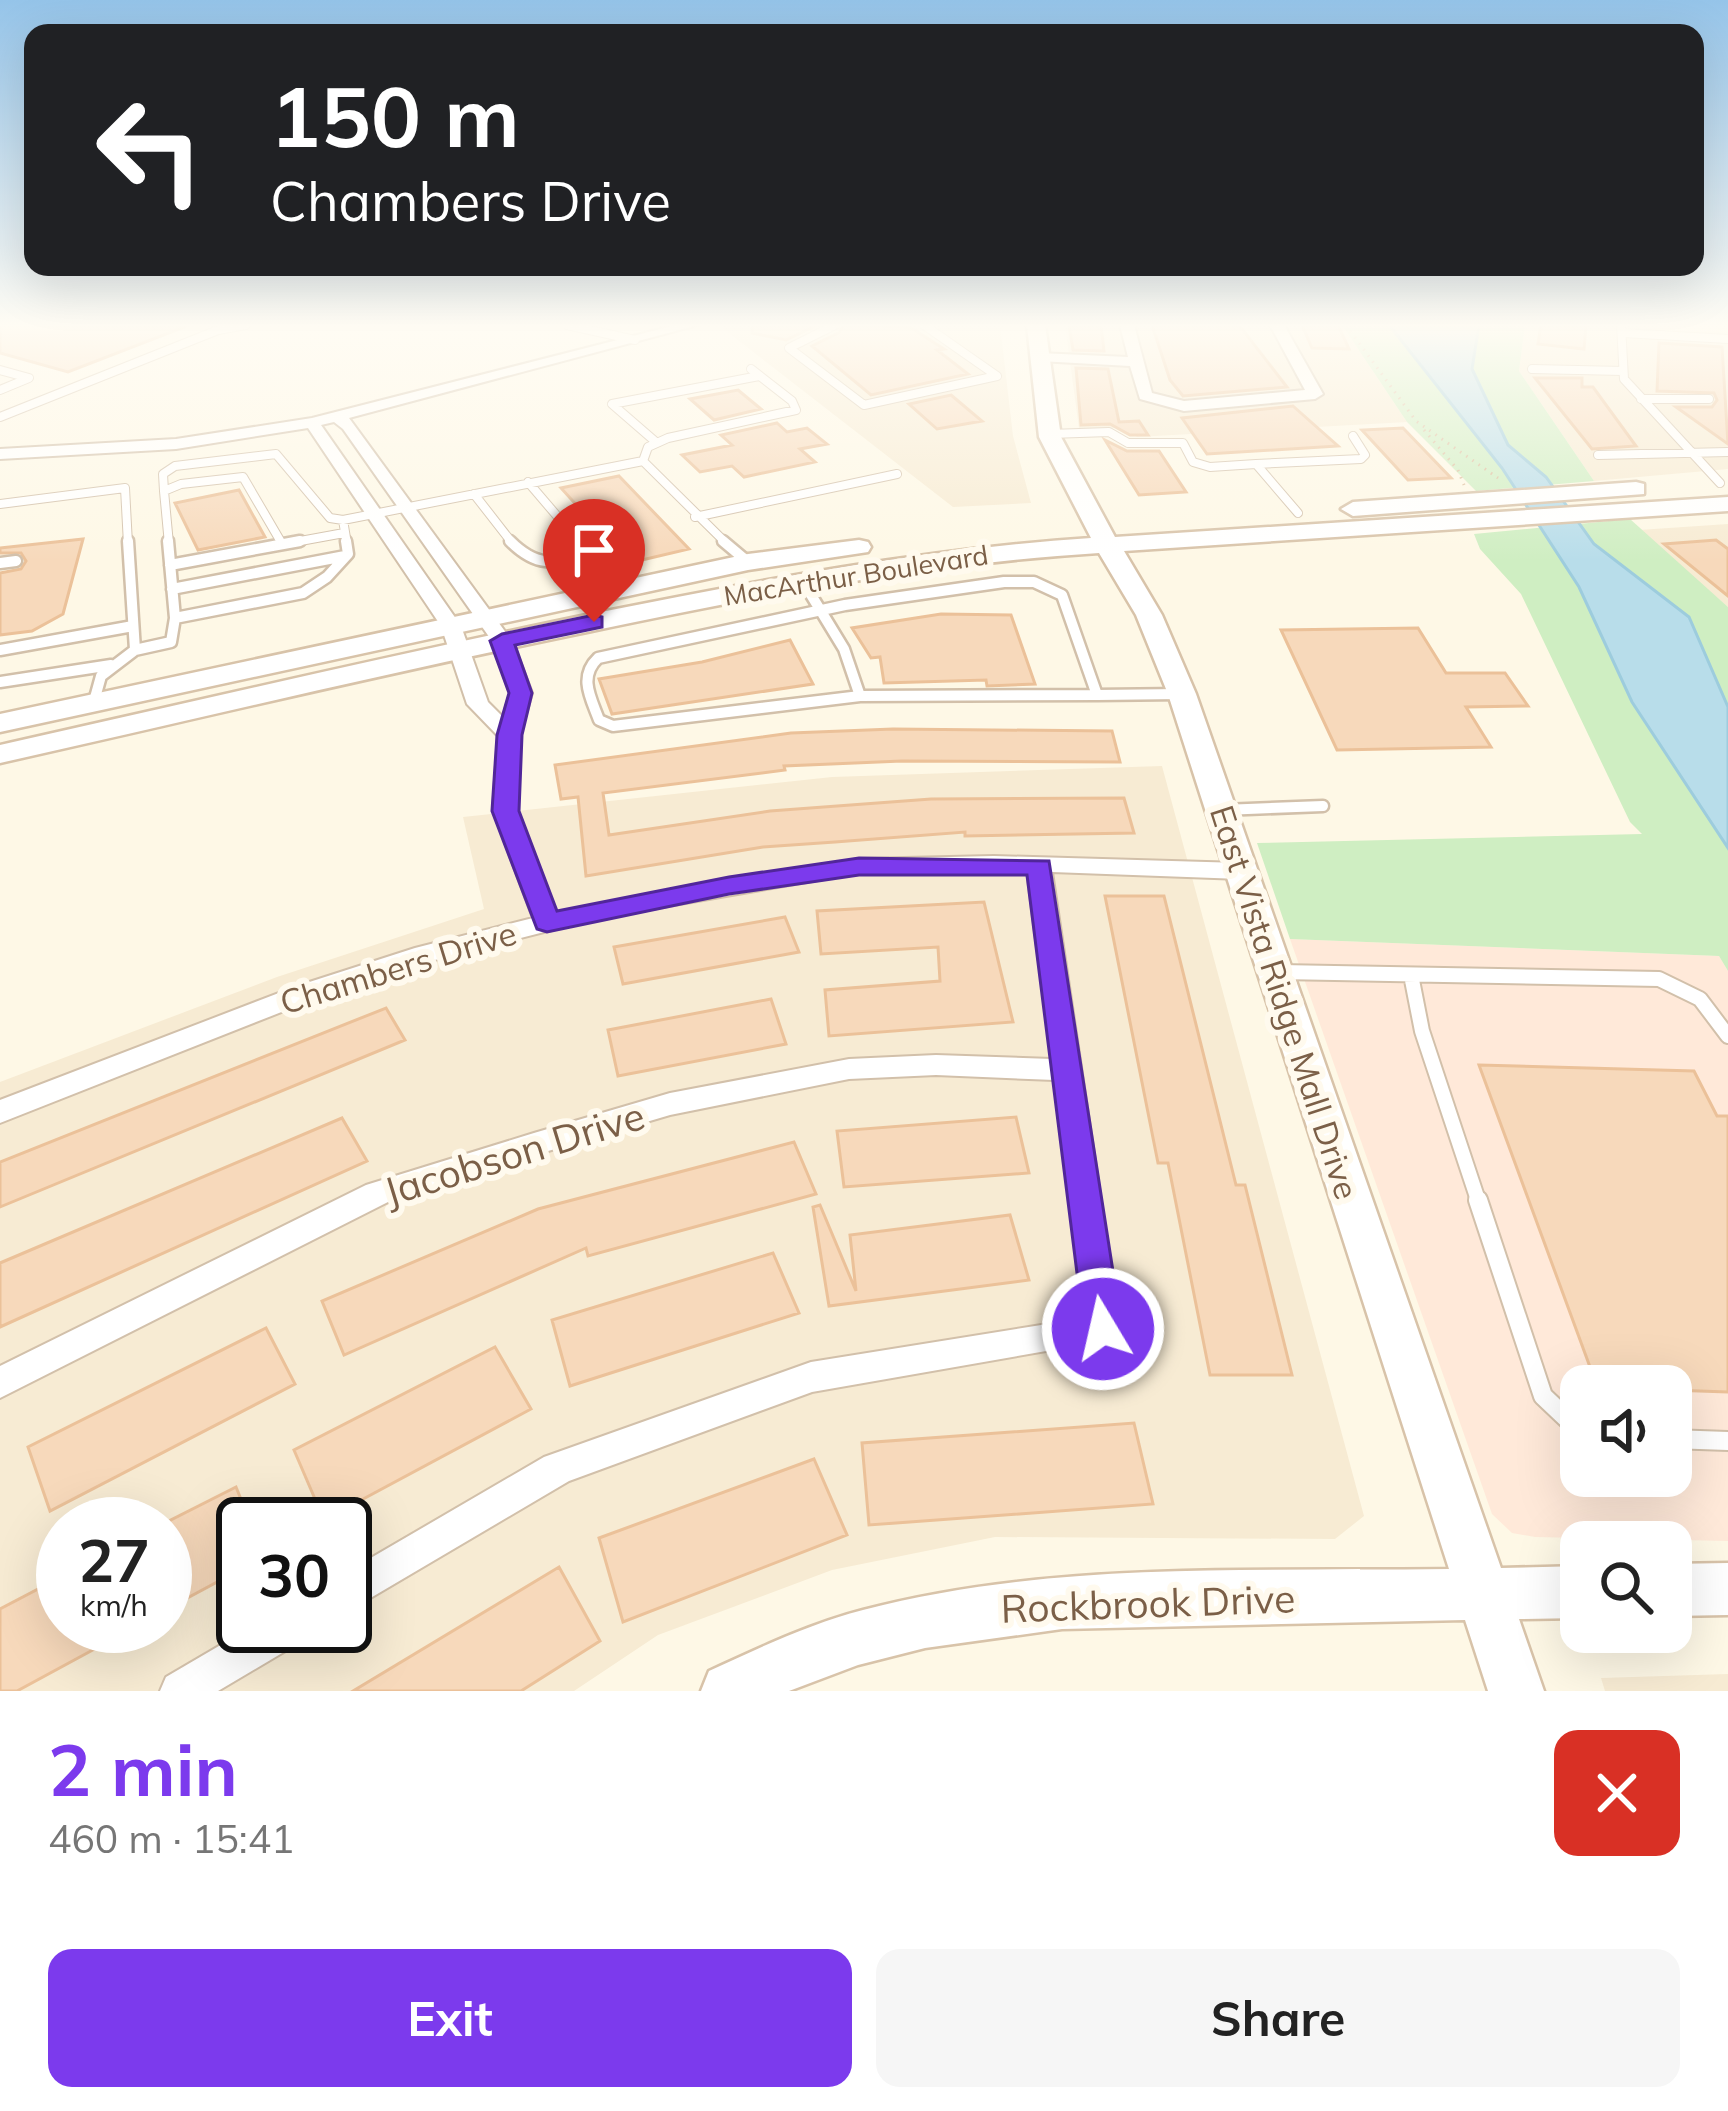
<!DOCTYPE html>
<meta charset="utf-8">
<style>
:root{--surface:#fff;--page:#f6f6f6;--text:#222;--muted:#767676;--accent:#7c3aed}
body{margin:0;font-family:Mulish,sans-serif;background:var(--page);color:var(--text);height:100vh;display:flex;flex-direction:column;font-size:45px;white-space:nowrap}
*{box-sizing:border-box;margin:0}
p{font-size:39px;color:var(--muted)}
.icon{flex:none;width:66px;height:66px;fill:none;stroke:currentColor;stroke-width:2;stroke-linecap:round;stroke-linejoin:round}
.map{position:relative;height:1691px;overflow:hidden}
.details{display:flex;flex-direction:column;background:var(--surface);flex:1}
.details>*{flex:none}
.hud{position:absolute;left:24px;top:24px;width:1680px;height:252px;border-radius:24px;box-shadow:0 12px 48px #0002;background:#202124;color:#fff;overflow:hidden}
.controls{position:absolute;left:1560px;top:1365px;display:grid;gap:24px}
.controls a{display:grid;place-items:center;width:132px;height:132px;border-radius:24px;background:var(--surface);box-shadow:0 12px 48px #0002;font-size:60px}
.speed{position:absolute;left:36px;top:1497px;display:flex;gap:24px;font-size:60px;font-weight:700;text-align:center}
.speed>*{display:grid;place-content:center;width:156px;height:156px;border-radius:50%;background:var(--surface);box-shadow:0 12px 48px #0002;line-height:1}
.speed small{font-size:30px;font-weight:400}
.speed .limit{border:6px solid #111;border-radius:18px;background:#fff;color:#111}
.pin{position:absolute;display:grid;place-items:center;width:102px;height:102px;color:#fff;margin:-123px -51px;border-radius:50% 50% 50% 0;rotate:-45deg;box-shadow:0 0 12px #0007}
.pin .icon{rotate:45deg}
.me{position:absolute;width:132px;margin:-66px;rotate:351deg;stroke-linejoin:round;filter:drop-shadow(0 0 9px #0008)}
.turn{display:flex;align-items:center;gap:42px;height:252px;padding:0 48px;font-size:54px}
.turn .icon{width:156px;height:156px;stroke-width:2.5}
.turn b{display:block;font-size:84px;line-height:102px}
.round{display:grid;place-items:center;flex:none;width:126px;height:126px;border-radius:24px;background:var(--page)}
.head{display:flex;align-items:center;justify-content:space-between;height:204px;padding:0 48px}
h1{font-size:72px;font-weight:700;line-height:90px;color:var(--accent)}
.cta{display:flex;gap:24px;margin-top:auto;padding:24px 48px}
.cta a{flex:1;height:138px;border-radius:24px;background:var(--accent);color:#fff;font-size:48px;font-weight:700;line-height:138px;text-align:center}
.cta a+a{background:var(--page);color:var(--text)}
.map>svg:first-child{display:block}
.residential{fill:#f7ebd3;fill-rule:evenodd}
.commercial{fill:#ffe9d9;fill-rule:evenodd}
.green{fill:#cfeec2}
.water{fill:#b8ddea;stroke:#9dccdd;stroke-width:3}
.building{fill:#f7d9bb;stroke:#ebc199;stroke-width:3}
.lines{fill:none;stroke-linecap:round;stroke-linejoin:round}
.lane-far3-casing{stroke:#d2c0aa;stroke-width:10}
.lane-far2-casing{stroke:#d2c0aa;stroke-width:15}
.lane-far1-casing{stroke:#d2c0aa;stroke-width:18}
.lane-casing{stroke:#d2c0aa;stroke-width:22}
.street-casing{stroke:#d2c0aa;stroke-width:4}
.secondary-casing{stroke:#d8c3a9;stroke-width:5}
.path{stroke:#dcbd9d;stroke-width:3;stroke-dasharray:1.5 6;stroke-linecap:butt}
.lane-far3{stroke:#fff;stroke-width:8}
.lane-far2{stroke:#fff;stroke-width:10}
.lane-far1{stroke:#fff;stroke-width:14}
.lane{stroke:#fff;stroke-width:18}
.street{fill:#fff;fill-rule:evenodd}
.secondary{fill:#fff;fill-rule:evenodd}
.route{fill:#7c3aed;stroke:#51269a;stroke-width:3}
.labels{text-anchor:middle;dominant-baseline:central;stroke-width:12;stroke-linejoin:round;paint-order:stroke}
.far-street-label{font-size:27px;fill:#7b5f47;stroke:#fffaee}
.street-label{font-size:33px;fill:#7b5f47;stroke:#fffaee}
.near-street-label{font-size:39px;fill:#7b5f47;stroke:#fffaee}
</style>
<div class="map">
<svg width="1728" height="1691" viewBox="0 0 1728 1691">
<rect width="100%" height="100%" fill="#fef8e6"/>
<path class="residential" d="M1000 325 1013 436 1031 503 953 507 720 326Z
M1065 325H1342L1407 422 1137 437 1125 428H1079Z
M1525 325H1728V469L1594 481 1519 371Z
M1728 524V607L1639 530Z
M1162 766 1364 1516 1335 1539 995 1537 832 1570 658 1635 574 1691H0V1082L277 977 484 909 463 817 832 777ZM63 1524H165V1626H63ZM243 1524H345V1626H243Z
M1728 1674V1691H1605L1601 1678Z"/>
<path class="commercial" d="M1290 939 1719 956 1728 971V1541L1535 1537 1512 1533 1492 1514ZM1581 1386H1671V1476H1581Z"/>
<path class="green" d="M1342 325H1525L1519 371 1594 481 1476 491 1407 422Z
M1630 519 1728 607V971L1719 956 1290 939 1257 843 1642 834 1630 822 1521 594 1480 549 1474 534Z"/>
<path class="water" d="M1389 325H1479L1472 369 1508 445 1546 477 1594 544 1689 617 1728 707V848L1632 702 1579 587 1502 468Z"/>
<path class="building" d="M0 325H187V326L68 372 0 353Z
M753 325H817L786 340 752 333Z
M843 325 910 327 944 349 937 350 968 374 871 395 812 346 840 332Z
M1069 325H1101L1104 351 1073 350Z
M1152 325H1239L1287 387 1183 396 1170 380Z
M1302 325H1338L1349 349 1312 348Z
M1541 325H1586L1584 349 1538 344Z
M1659 343 1722 347 1728 444 1676 407H1712L1717 400 1714 393 1657 391Z
M1076 368 1108 369 1119 422 1139 421 1148 435H1130L1110 424 1081 425Z
M1535 378H1582V387H1593L1636 446 1592 449Z
M738 390 761 409 714 420 690 399Z
M951 395 982 421 937 429 909 404Z
M1293 406 1338 446 1207 454 1182 418Z
M777 423 787 432 807 428 827 444 800 449 815 462 744 477 732 466 700 472 682 455 732 445 721 435Z
M1403 428 1451 478 1408 480 1362 430Z
M1105 440 1127 451H1159L1186 492 1139 495Z
M619 476 689 549 629 563 561 488Z
M239 490 265 537 198 550 175 503Z
M83 539 63 614 32 631 0 635V573L21 569 26 561 21 553H0V548Z
M1716 540 1728 549V596L1664 544Z
M941 614 1011 615 1035 684 987 686 986 680 884 683 880 657 871 658 852 628Z
M1418 628 1446 673H1505L1528 706 1466 707 1491 747 1337 750 1281 630Z
M790 640 813 684 612 714 599 679 702 662Z
M893 729 1112 731 1120 762 902 761 784 766 785 770 603 793 609 835 770 811 931 799 1124 798 1134 833 965 836V832L835 842 763 847 586 876 578 797 561 799 555 765 791 733Z
M1105 896H1164L1236 1185H1245L1292 1375H1210L1168 1163H1158Z
M984 902 1013 1022 829 1036 825 990 940 981 938 947 821 954 817 911Z
M785 917 799 952 623 984 614 947Z
M771 999 786 1044 618 1076 608 1030Z
M386 1008 405 1040 0 1207V1162Z
M1479 1065 1694 1071 1717 1116H1728V1392L1671 1390V1386H1597Z
M1016 1117 1029 1173 844 1187 837 1131Z
M342 1118 367 1161 0 1327V1263Z
M794 1142 816 1194 588 1256 586 1248 344 1355 322 1301 538 1209Z
M820 1205 856 1291 850 1235 1010 1215 1029 1280 829 1306 813 1207Z
M773 1253 799 1313 570 1386 552 1320Z
M266 1328 295 1384 50 1511 28 1447Z
M495 1347 531 1409 324 1520 294 1450Z
M1134 1423 1153 1504 869 1525 862 1443Z
M814 1459 847 1535 623 1622 599 1538Z
M236 1487 251 1524H243V1568L165 1610V1523Z
M559 1567 600 1641 521 1691H353Z
M63 1576V1626H137L17 1691H0V1609Z"/>
<g class="lines">
<g class="lane-far3-casing">
<path id="lane-far3" d="M567 325 635 340
M835 325 789 348 864 405 997 376 924 325
M1621 325 1624 379 1720 483
M1624 333 1728 339
M1532 369 1623 371
M0 370 29 378 0 390
M1641 399H1709
M0 417 218 330 246 325
M1050 434 1109 432 1128 443H1183L1193 462 1210 467 1256 464 1298 513
M657 443 612 404 759 376
M1598 455 1728 452
M1256 464 1361 459 1365 455 1353 436
M528 482 581 544
M164 491 163 474 175 466 276 454 330 518 343 520 643 461
M474 494 513 544
M0 504 125 488 128 544
M695 517 897 474
M343 520 347 544
M169 544 164 491 181 484 243 477 281 542
M284 544 344 533
M727 544 643 461 648 447 668 438 796 410 792 401 751 369"/>
</g>
<g class="lane-far2-casing">
<path id="lane-far2" d="M510 541C535 566 555 567 584 549L580 541
M723 541 748 562
M0 563 16 561
M170 565 300 541
M802 580 844 649 860 696
M1004 582H1034L1062 595 1097 695 860 696 613 726 599 720C591 698 578 677 598 658L845 605Z
M172 589 345 556
M175 618 303 593 327 577 348 554 346 541
M0 650 133 626
M135 650 171 642 175 618 168 541
M0 682 111 665
M1097 695 1181 694
M93 705 101 676 135 650 128 541
M1223 810 1323 806"/>
</g>
<g class="lane-far1-casing">
<path id="lane-far1" d="M1280 972 1659 979 1700 999 1728 1036
M1411 975 1422 1031 1479 1203"/>
</g>
<g class="lane-casing">
<path id="lane" d="M1478 1200 1543 1396 1581 1432
M1671 1439 1728 1441"/>
</g>
<g class="street-casing">
<path id="street" d="M676 325H698L349 418 512 641 532 693 520 735 517 810 556 913 859 859 994 856 1241 863 1253 871 1241 879 1052 872 1120 1329 1115 1339 812 1392 569 1481 345 1613V1573L544 1457 811 1362 1085 1318 1054 1080 936 1075 849 1079 670 1115 538 1154 388 1202 0 1398V1366L366 1185 534 1133 670 1093 849 1059 936 1055 1052 1059 1027 872 859 873 599 918 431 961 317 998 0 1123V1100L297 986 415 948 533 918 493 810 498 736 467 704 441 626 308 428 176 449 0 459V449L176 439 312 418ZM334 422 343 429 492 641 510 693 503 717 488 702 461 626 321 425Z
M1120 325H1134L1152 393 1184 401 1305 390 1270 325H1284L1323 394 1315 399 1184 411 1140 399 1130 366 1039 361 1032 357 1039 353 1128 357Z
M253 1626H310L304 1640 218 1691H160L166 1677Z"/>
</g>
<g class="secondary-casing">
<path id="secondary" d="M1027 325H1045L1061 437 1115 537 1728 497V511L1124 551 1162 615 1196 694 1501 1568 1581 1566V1618L1519 1619 1544 1691H1488L1465 1620 1062 1629 925 1648 858 1665 789 1691H701L709 1671C759 1648 809 1624 863 1610 1053 1560 1254 1572 1449 1569L1168 694 1136 615 1099 553C925 564 758 596 587 632 391 672 195 719 0 763V745C199 700 397 654 596 613 761 580 923 549 1091 538L1039 437Z
M1636 482 1644 484V494L1353 516 1341 509 1353 502Z
M859 540 868 542 871 547 868 552 748 570 0 732V714L748 554Z
M1728 1563V1615L1671 1616V1564Z"/>
</g>
<path class="path" d="M1346 325 1416 421 1498 478
M1424 430 1458 470 1464 485"/>
<use href="#lane-far3" class="lane-far3"/>
<use href="#lane-far2" class="lane-far2"/>
<use href="#lane-far1" class="lane-far1"/>
<use href="#lane" class="lane"/>
<use href="#street" class="street"/>
<use href="#secondary" class="secondary"/>
</g>
<linearGradient id="sky" x2="0" y2="1"><stop stop-color="#95c4e9"/><stop offset="0.58" stop-color="#fffcf4"/><stop offset="1" stop-color="#fffcf4" stop-opacity="0"/></linearGradient>
<rect width="1728" height="561" fill="url(#sky)"/>
<path class="route" d="M594 615 602 617V627L515 645 532 693 522 735 519 811 557 911 729 877 859 858 1049 861 1122 1329 1117 1340 1103 1345 1090 1340 1084 1329 1027 875H859L729 894 547 932 537 929 492 811 497 735 509 693 490 641 502 634Z"/>
<g class="labels">
<g class="far-street-label">
<text transform="translate(856 575) rotate(-9)">MacArthur Boulevard</text>
</g>
<g class="street-label">
<text transform="translate(398 967) rotate(-17)">Chambers Drive</text>
<text transform="translate(1285 1002) rotate(72)">East Vista Ridge Mall Drive</text>
</g>
<g class="near-street-label">
<text transform="translate(514 1153) rotate(-17)">Jacobson Drive</text>
<text transform="translate(1148 1603) rotate(-2)">Rockbrook Drive</text>
</g>
</g>
</svg>
<div class="controls">
<a><svg class="icon" aria-label="sound" viewBox="0 0 24 24"><path d="M4 9h4l5-4v14l-5-4H4zM17 9q2 3 0 6"/></svg></a>
<a><svg class="icon" aria-label="search" viewBox="0 0 24 24"><circle cx="10" cy="10" r="6"/><path d="M15 15l6 6"/></svg></a>
</div>
<div class="speed"><div>27<small>km/h</small></div><div class="limit">30</div></div>
<div class="pin" style="left:594px;top:622px;background:#d93025"><svg class="icon" aria-label="arrive" viewBox="0 0 24 24"><path d="M6 21V4h12l-3 4 3 4H6"/></svg></div>
<svg class="me" style="left:1103px;top:1329px" viewBox="-20 -20 40 40"><circle r="17" fill="#7c3aed" stroke="#fff" stroke-width="3"/><path d="M0-11L8 9 0 5-8 9z" fill="#fff"/></svg>
<div class="hud">
<div class="turn"><svg class="icon" aria-label="left" viewBox="0 0 24 24"><path d="M17 20v-9H6M10 6l-5 5 5 5"/></svg><div><b>150 m</b>Chambers Drive</div></div>
</div>
</div>
<section class="details">
<div class="head"><div><h1>2 min</h1><p>460 m · 15:41</p></div><a class="round" style="background:#d93025;color:#fff"><svg class="icon" aria-label="close" viewBox="0 0 24 24"><path d="M6 6l12 12M18 6L6 18"/></svg></a></div>
<div class="cta"><a>Exit</a><a>Share</a></div>
</section>
